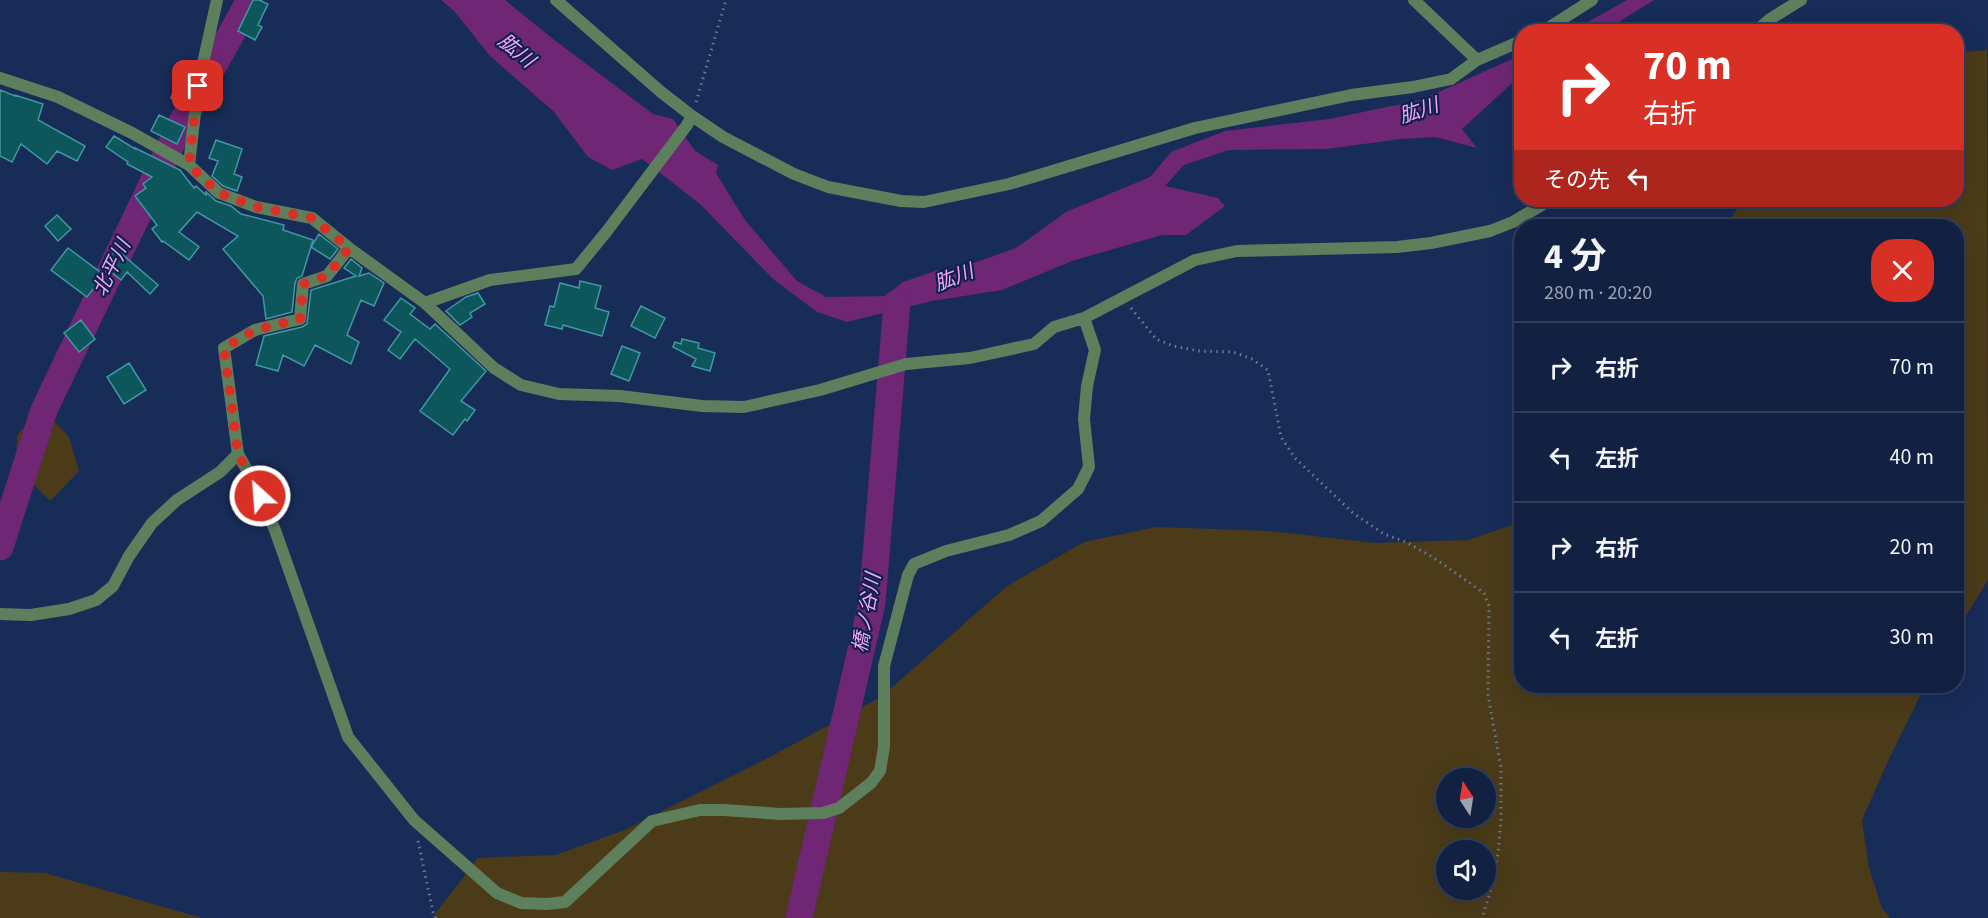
<!DOCTYPE html>
<html lang="ja">
<meta charset="utf-8">
<style>
:root{--surface:#122142;--page:#1f2e4d;--text:#f1f3f6;--muted:#9ca3b2;--line:#313e5b}
body{margin:0;font-family:"Source Sans 3","Noto Sans JP",sans-serif;background:var(--page);color:var(--text);height:100vh;display:flex;flex-direction:column;font-size:22px;white-space:nowrap}
*{box-sizing:border-box;margin:0}
p{font-size:20px;color:var(--muted)}
.icon{flex:none;width:33px;height:33px;fill:none;stroke:currentColor;stroke-width:2;stroke-linecap:round;stroke-linejoin:round}
.map{position:relative;flex:1;overflow:hidden}
.side{position:absolute;left:1514px;top:219px;width:450px;height:474px;display:flex;flex-direction:column;background:var(--surface);border-radius:24px;box-shadow:0 6px 24px #0002,0 0 0 2px var(--line)}
.side>*{flex:none}
.banner{position:absolute;left:1514px;top:24px;width:450px;height:183px;border-radius:24px;box-shadow:0 6px 24px #0002,0 0 0 2px var(--line);background:#d93025;color:#fff;overflow:hidden}
.needle{width:39px;rotate:348deg}
.buttons{position:absolute;left:1436px;top:768px;display:grid;gap:12px}
.buttons a{display:grid;place-items:center;width:60px;height:60px;border-radius:50%;background:var(--surface);box-shadow:0 6px 24px #0002,0 0 0 2px var(--line);font-size:30px}
.pin{position:absolute;display:grid;place-items:center;width:51px;height:51px;color:#fff;margin:-26px;border-radius:12px;box-shadow:0 3px 9px #0006}
.me{position:absolute;width:66px;margin:-33px;rotate:334deg;stroke-linejoin:round;filter:drop-shadow(0 0 4px #0008)}
.turn{display:flex;align-items:center;gap:21px;height:126px;padding:0 30px;font-size:27px}
.turn .icon{width:78px;height:78px;stroke-width:2.5}
.turn b{display:block;font-size:42px;line-height:51px}
.then{display:flex;align-items:center;height:57px;padding:0 30px;background:#0003;gap:12px;font-size:22px}
.round{display:grid;place-items:center;flex:none;width:63px;height:63px;border-radius:24px;background:var(--page)}
.summary{display:flex;align-items:center;justify-content:space-between;height:102px;padding:0 30px}
h1{font-size:36px;font-weight:700;line-height:45px}
ul{padding:0;list-style:none}
li{display:flex;align-items:center;gap:18px;height:90px;padding:0 30px;border-top:2px solid var(--line)}
li div{flex:1}
li b{display:block;font-size:22px}
li em{font-style:normal}
.map>svg:first-child{display:block}
.green{fill:#4b3b19;fill-rule:evenodd}
.water{fill:#6e2675}
.lines{fill:none;stroke-linecap:round;stroke-linejoin:round}
.river{stroke:#6e2675;stroke-width:27}
.building{fill:#0c565c;stroke:#4198a1;stroke-width:1.5}
.path{stroke:#697a9d;stroke-width:3;stroke-dasharray:1.5 4.5;stroke-linecap:butt}
.street{stroke:#5d7f5c;stroke-width:12}
.route{stroke:#d93025;stroke-width:10;stroke-dasharray:0 18}
.labels{text-anchor:middle;dominant-baseline:central;stroke-width:4.5;stroke-linejoin:round;paint-order:stroke}
.water-label{font-size:20px;font-style:italic;fill:#f3a6f9;stroke:#0f214d}
</style>
<div class="map">
<svg width="1988" height="918" viewBox="0 0 1988 918">
<rect width="100%" height="100%" fill="#182c58"/>
<path class="green" d="M1987 50 1988 580 1956 632V226H1726L1743 200H1956V53Z
M49 416 69 437 79 471 50 501 16 467 17 435 31 420Z
M1521 522V686H1925L1888 761 1862 820 1869 868 1882 908 1890 918H432L478 858 556 855 627 829 764 760 881 697 1007 586 1084 542 1156 527 1269 531 1375 543 1468 540ZM1446 778H1485V818H1446ZM1446 850H1485V890H1446Z
M0 872 45 873 202 918H0Z"/>
<path class="water" d="M441 0H505L553 39 653 114 673 119 695 151 718 165 716 173 745 220 797 281 826 297 886 296 903 282 938 270 957 269 1016 248 1066 212 1150 177 1171 152 1225 131 1329 119 1421 100 1521 55V75L1462 129 1477 148 1435 137 1401 139 1327 149 1229 150 1184 165 1165 186 1218 198 1225 206 1186 235H1162L1072 261 1002 290 932 301 847 322 817 312 773 279 700 204 642 159 612 170 588 157 554 112 490 56 454 11Z
M1627 0H1654L1604 31H1572Z"/>
<g class="lines">
<path class="river" d="M0 547 44 410 181 124 250 0
M799 918 872 603 897 303"/>
</g>
<path class="building" d="M253 0H259L268 4 258 25 262 27 255 40 238 31Z
M176 84 189 89 185 103 171 98Z
M0 90 15 96V95L43 104 38 120 85 146 77 161 57 151 47 164 21 144 12 162 0 156Z
M159 115 185 127 177 144 151 131Z
M114 136 135 149V148L180 170 194 188 196 186 206 195V192L216 201 231 206 241 214 284 225 283 230 313 240 302 276 297 278 295 283 292 312 266 319 263 296 223 249 238 236 197 212 179 232 199 247 189 260 163 241 162 242 152 229 157 225 135 196 146 188 143 184 152 177 127 164 128 162 106 147Z
M216 140 242 149 234 174 242 177 237 191 223 186 212 176 218 161 209 158Z
M57 215 71 229 58 241 45 226Z
M319 234 338 249 330 259 311 247Z
M68 248 104 275 87 297 51 270Z
M116 249 158 285 150 294 127 272 121 280 102 265Z
M351 259 362 268 359 276 369 273 384 283 374 306 361 300 347 335 359 342 351 364 315 345 304 366 283 355 278 371 256 365 264 336 302 327 307 324 311 290 356 276 344 268Z
M580 281 601 286 595 308 609 312 602 336 563 325 562 329 545 325 550 306 554 307 560 283 579 288Z
M478 293 485 304 470 313 472 317 460 325 446 311 466 297Z
M401 298 415 308 410 314 430 329 435 324 486 371 461 401 475 410 467 421 465 419 453 435 420 411 450 369 415 339 400 359 388 350 401 332 384 320Z
M641 306 665 318 655 338 631 326Z
M81 320 95 339 79 352 64 333Z
M682 339 699 343 698 348 715 353 710 371 692 366 696 359 673 347 675 342 681 344Z
M622 346 640 353 629 381 611 374Z
M129 363 146 390 124 404 107 377Z"/>
<g class="lines">
<path class="path" d="M696 102 726 0
M1131 308 1156 339 1173 346 1200 351 1233 352 1252 359 1268 370 1281 437 1295 458 1353 513 1384 534 1406 542 1434 558 1484 593 1489 606 1488 695 1501 768V820L1498 854 1491 889 1482 918
M418 841 433 912 436 918"/>
<path class="street" d="M556 0 661 92 692 116 723 137 794 174 828 187 901 201 924 202 1009 184 1195 128 1351 95 1413 87 1451 79 1477 60 1521 41
M1414 0 1477 60
M1542 32 1592 0
M1755 32 1770 19 1801 0
M0 78 58 97 132 133 189 165 219 193 256 207 312 218 349 248 425 303 494 368 521 385 559 394 620 396 702 406 744 407 820 390 906 364 970 358 1034 344 1054 327 1084 318 1195 260 1237 251 1397 247 1431 243 1490 231 1513 222 1550 200
M189 165 198 86 217 0
M349 248 327 276 303 284 300 319 255 330 224 348 238 454 252 479 275 530 348 737 414 820 497 893 521 903 547 904 565 902 652 821 700 810H724L780 814 823 813 839 808 871 783 880 771 884 747V666L908 575 914 564 946 551 1009 535 1041 521 1078 489 1089 467 1084 419 1087 386 1095 350 1084 318
M425 303 490 280 576 269 607 231 687 125 692 116
M0 614 31 615 69 609 96 600 113 586 129 556 152 523 177 500 220 472 238 454"/>
</g>
<g class="lines">
<path class="route" d="M198 86 189 165 219 193 256 207 312 218 349 248 327 276 303 284 300 319 255 330 224 348 238 454 260 496"/>
</g>
<g class="labels">
<g class="water-label">
<text transform="translate(516 51) rotate(39)">肱川</text>
<text transform="translate(1419 111) rotate(-18)">肱川</text>
<text transform="translate(112 268) rotate(-64)">北平川</text>
<text transform="translate(954 278) rotate(-21)">肱川</text>
<text transform="translate(867 613) rotate(-80)">橋ノ谷川</text>
</g>
</g>
</svg>
<div class="buttons">
<a><svg class="needle" viewBox="-14 -14 28 28"><path d="M0-13l5 13h-10z" fill="#e53935"/><path d="M0 13l5-13h-10z" fill="#9ca3b2"/></svg></a>
<a><svg class="icon" aria-label="sound" viewBox="0 0 24 24"><path d="M4 9h4l5-4v14l-5-4H4zM17 9q2 3 0 6"/></svg></a>
</div>
<div class="pin" style="left:198px;top:86px;background:#d93025"><svg class="icon" aria-label="arrive" viewBox="0 0 24 24"><path d="M6 21V4h12l-3 4 3 4H6"/></svg></div>
<svg class="me" style="left:260px;top:496px" viewBox="-20 -20 40 40"><circle r="17" fill="#d93025" stroke="#fff" stroke-width="3"/><path d="M0-11L8 9 0 5-8 9z" fill="#fff"/></svg>
<div class="banner">
<div class="turn"><svg class="icon" aria-label="right" viewBox="0 0 24 24"><path d="M7 20v-9h11M14 6l5 5-5 5"/></svg><div><b>70 m</b>右折</div></div>
<div class="then">その先<svg class="icon" aria-label="left" viewBox="0 0 24 24"><path d="M17 20v-9H6M10 6l-5 5 5 5"/></svg></div>
</div>
<section class="side">
<div class="summary"><div><h1>4 分</h1><p>280 m · 20:20</p></div><a class="round" style="background:#d93025;color:#fff"><svg class="icon" aria-label="close" viewBox="0 0 24 24"><path d="M6 6l12 12M18 6L6 18"/></svg></a></div>
<ul>
<li><svg class="icon" aria-label="right" viewBox="0 0 24 24"><path d="M7 20v-9h11M14 6l5 5-5 5"/></svg><div><b>右折</b></div><em>70 m</em></li>
<li><svg class="icon" aria-label="left" viewBox="0 0 24 24"><path d="M17 20v-9H6M10 6l-5 5 5 5"/></svg><div><b>左折</b></div><em>40 m</em></li>
<li><svg class="icon" aria-label="right" viewBox="0 0 24 24"><path d="M7 20v-9h11M14 6l5 5-5 5"/></svg><div><b>右折</b></div><em>20 m</em></li>
<li><svg class="icon" aria-label="left" viewBox="0 0 24 24"><path d="M17 20v-9H6M10 6l-5 5 5 5"/></svg><div><b>左折</b></div><em>30 m</em></li>
</ul>
</section>
</div>
